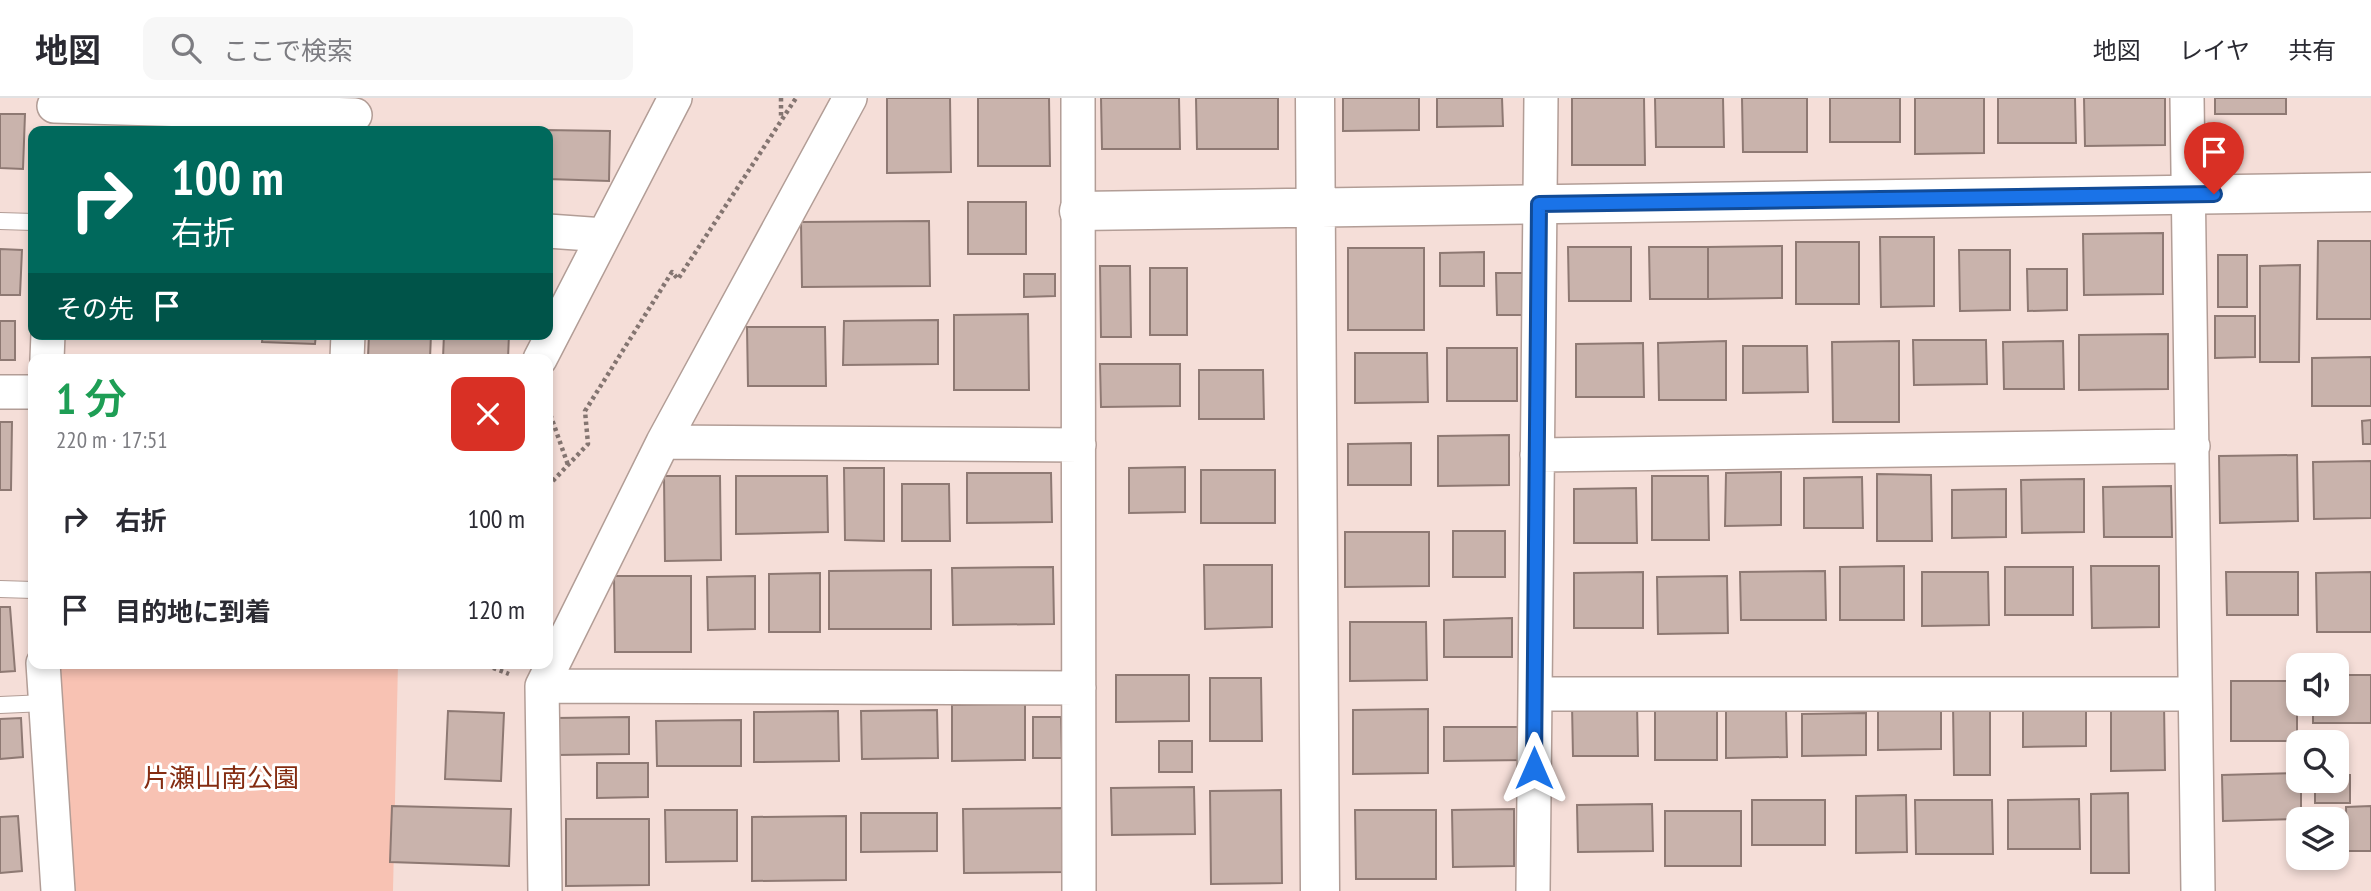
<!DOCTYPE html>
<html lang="ja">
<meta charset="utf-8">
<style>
:root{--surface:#fff;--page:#f7f7f7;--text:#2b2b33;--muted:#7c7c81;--line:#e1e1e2}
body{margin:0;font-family:"PT Sans Narrow","Noto Sans JP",sans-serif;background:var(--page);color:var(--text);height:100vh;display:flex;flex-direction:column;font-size:26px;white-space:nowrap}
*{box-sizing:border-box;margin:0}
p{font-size:23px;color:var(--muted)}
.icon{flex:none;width:38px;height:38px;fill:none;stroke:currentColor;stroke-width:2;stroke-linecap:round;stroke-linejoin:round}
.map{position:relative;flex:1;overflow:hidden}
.sheet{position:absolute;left:28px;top:256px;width:525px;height:315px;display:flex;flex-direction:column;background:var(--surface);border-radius:14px;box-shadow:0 4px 10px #0003}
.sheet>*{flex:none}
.hud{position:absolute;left:28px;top:28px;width:525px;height:214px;border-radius:14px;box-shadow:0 4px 10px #0003;background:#00695c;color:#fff;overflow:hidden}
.fabs{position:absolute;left:2286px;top:555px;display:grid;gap:14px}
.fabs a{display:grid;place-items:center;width:63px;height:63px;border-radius:14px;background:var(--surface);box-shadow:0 4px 10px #0003;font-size:35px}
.pin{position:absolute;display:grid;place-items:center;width:60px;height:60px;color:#fff;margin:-72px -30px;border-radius:50% 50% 50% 0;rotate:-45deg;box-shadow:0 0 7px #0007}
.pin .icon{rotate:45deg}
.me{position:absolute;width:77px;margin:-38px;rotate:0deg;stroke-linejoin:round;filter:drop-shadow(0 0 5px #0008)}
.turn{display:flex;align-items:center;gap:24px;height:147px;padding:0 28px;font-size:32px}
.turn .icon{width:91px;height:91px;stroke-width:2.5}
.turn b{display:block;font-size:49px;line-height:60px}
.then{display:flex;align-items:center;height:66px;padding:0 28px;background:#0003;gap:14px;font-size:26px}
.round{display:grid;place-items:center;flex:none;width:74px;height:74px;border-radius:14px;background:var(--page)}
.head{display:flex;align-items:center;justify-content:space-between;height:119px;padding:0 28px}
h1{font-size:42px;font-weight:600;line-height:52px;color:#1e9e55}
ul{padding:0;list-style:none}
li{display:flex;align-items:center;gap:21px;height:91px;padding:0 28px}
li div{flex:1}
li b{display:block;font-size:26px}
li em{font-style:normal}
header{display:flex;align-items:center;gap:42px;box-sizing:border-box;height:98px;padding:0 35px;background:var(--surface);border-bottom:2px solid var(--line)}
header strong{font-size:33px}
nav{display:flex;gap:38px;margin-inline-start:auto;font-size:24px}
.search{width:490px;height:63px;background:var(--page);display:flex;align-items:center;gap:18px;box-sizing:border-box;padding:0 24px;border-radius:14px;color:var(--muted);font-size:26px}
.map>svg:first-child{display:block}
.green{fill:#f8c2b3}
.building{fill:#c9b3ac;stroke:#8e7973;stroke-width:2}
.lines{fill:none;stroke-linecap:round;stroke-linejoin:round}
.service-casing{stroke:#b29d96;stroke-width:18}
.minor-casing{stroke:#b29d96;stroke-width:36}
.tertiary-casing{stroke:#b29d96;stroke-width:41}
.path{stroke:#847571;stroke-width:4.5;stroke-dasharray:3.5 3.5;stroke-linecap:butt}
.service{stroke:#fff;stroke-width:16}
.minor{stroke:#fff;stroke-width:33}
.tertiary{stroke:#fff;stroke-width:38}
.route-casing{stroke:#114b97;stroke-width:18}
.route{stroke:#1a73e8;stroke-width:12}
.labels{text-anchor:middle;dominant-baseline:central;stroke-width:6;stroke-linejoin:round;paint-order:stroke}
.park-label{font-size:26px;fill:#842c11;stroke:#fff}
</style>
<header>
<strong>地図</strong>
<div class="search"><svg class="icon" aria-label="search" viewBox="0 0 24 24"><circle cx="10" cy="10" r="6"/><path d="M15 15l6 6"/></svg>ここで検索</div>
<nav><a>地図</a><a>レイヤ</a><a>共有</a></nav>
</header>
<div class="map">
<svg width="2371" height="793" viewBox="0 0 2371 793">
<rect width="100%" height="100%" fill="#f5ded8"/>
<path class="green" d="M43 565H398L393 793H58Z"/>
<path class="building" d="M887 0H950L951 74 887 75Z
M978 0H1049L1050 68H978Z
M1101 0H1179L1180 51H1102Z
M1196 0H1278V51H1197Z
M1343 0H1419V32L1343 33Z
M1437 0H1502L1503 28 1437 29Z
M1572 0H1644L1645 67H1572Z
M1655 0H1723L1724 49H1656Z
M1742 0H1807V54H1743Z
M1830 0H1900V44H1830Z
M1915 0H1984V55L1915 56Z
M1998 0H2075L2076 45H1998Z
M2084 0H2165V47L2085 48Z
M2215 0H2286V16H2215Z
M0 16H25L23 71 0 70Z
M457 31 529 33H456Z
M544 32 610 33 609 83 548 81V33Z
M968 104H1026V156H968Z
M929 123 930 188 802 189 801 124Z
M2163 135V196L2084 197 2083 136Z
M1880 139H1934V208L1881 209Z
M2318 143H2371V221H2317Z
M1796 144H1859V206H1796Z
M1782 148V200L1708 201V149Z
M1568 149H1631V203H1569Z
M1649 149H1708V201H1650Z
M1348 150H1424V232H1348Z
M0 151 22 152 20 197H0Z
M1959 152H2010V212L1960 213Z
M1484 154V188H1440V155Z
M2218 157H2247V209H2218Z
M2300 167 2299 264H2260V168Z
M1100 168H1130L1131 239H1101Z
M1150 170H1187V237H1150Z
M2027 171H2067V212L2028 213Z
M1496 175H1523L1524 217H1497Z
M1024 176H1055V198L1024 199Z
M1028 216 1029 292H954V217Z
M2215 218H2255V259L2215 260Z
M938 222V266L843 267 844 223Z
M0 223H15V262H0Z
M747 229H825L826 288H748Z
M263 236H316L315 246 262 244Z
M369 236H431L430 261 368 259Z
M444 236H509L508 261 443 260Z
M2168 236V291L2079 292V237Z
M1913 242H1986L1987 286 1914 287Z
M1726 243V302H1659L1658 245Z
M1899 243V324H1833L1832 244Z
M2063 243 2064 291H2004L2003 244Z
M1643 245 1644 299H1576V246Z
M1743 248H1807L1808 294 1743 295Z
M1447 250H1517V303H1447Z
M1355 255H1427L1428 304 1355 305Z
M2371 259V308H2312V260Z
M1100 266H1180V308L1101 309Z
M1199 272H1263L1264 321H1199Z
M2371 322V346H2363L2362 323Z
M0 324H12L11 392H0Z
M1509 337V387L1438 388V338Z
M1411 345V387H1348V346Z
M2297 357 2298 423 2220 425 2219 358Z
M2371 363V420L2314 421 2313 364Z
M1185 369V414L1129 415V370Z
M844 370H884V443L845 442Z
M1201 372H1275V425H1201Z
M1781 374V427L1725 428 1726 375Z
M967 375H1051L1052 424 967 425Z
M1877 376 1931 377 1932 443H1877Z
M664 378H720L721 462 665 463Z
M736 378H827L828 434 736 436Z
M1652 378H1708L1709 442H1652Z
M1862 379 1863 430H1804V380Z
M2084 381V434L2022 435 2021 382Z
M902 386H949L950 443H902Z
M2171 388 2172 439H2104L2103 389Z
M1636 390 1637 445H1574V391Z
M2006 391V439L1952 440V392Z
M1453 433H1505V479H1453Z
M1345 434H1429V488L1345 489Z
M1204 467H1272V529L1205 531Z
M1904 468V522H1840V469Z
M2091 468H2159V529L2092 530Z
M1053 469 1054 526 953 527 952 470Z
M2005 469H2073V517H2005Z
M931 472V531H829V473Z
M1825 473 1826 522H1741L1740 474Z
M1643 474V530H1574V475Z
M1922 474H1988L1989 527 1922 528Z
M2226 474H2298V517H2227Z
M2371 474V534H2317L2316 475Z
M820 475V534H769V476Z
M614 478H691V554H615Z
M755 478V531L708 532 707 479Z
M1727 478 1728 535 1658 536 1657 479Z
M0 509H10L15 573 0 574Z
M1512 520V559H1444V522Z
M1350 524H1426L1427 582 1350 583Z
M1116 577H1189V623L1116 624Z
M2336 577H2371V625H2313V606H2336Z
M1210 580H1261L1262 643H1210Z
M2231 583H2297V643H2231Z
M1025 606V662L952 663V607Z
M1637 606 1638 658H1573L1572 607Z
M1717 606V662H1655V607Z
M2164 606 2165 672 2111 673V607Z
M1953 607H1990V677H1954Z
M2086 608V648L2023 649V609Z
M1878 609H1941V651L1878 652Z
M1428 611V675L1353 676V612Z
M1786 611 1787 659 1726 660V612Z
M937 612 938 660 862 661 861 613Z
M448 613 504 615 501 683 445 681Z
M838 613 839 663 754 664V614Z
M1866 615V657L1802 658V616Z
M629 619V656L557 657 556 620Z
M1033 619H1061L1062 660H1033Z
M21 620 23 659 0 661V621Z
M741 622V668H657L656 623Z
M1444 629H1526V662L1444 663Z
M1159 643H1192V674H1159Z
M597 665H648V699L597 700Z
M2298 675V682H2301V721L2223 723 2222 677Z
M2336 677H2350V705H2315V682H2336Z
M1194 689 1195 736 1112 737 1111 690Z
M1281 692 1282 785 1211 786 1210 693Z
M2128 695 2129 775H2091V696Z
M1906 697 1907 754 1856 755V698Z
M2079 701 2080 751H2008V702Z
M1752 702H1825V747H1752Z
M1915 702H1992L1993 756H1916Z
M1652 706 1653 753 1578 754 1577 707Z
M392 708 511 711 509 768 390 764Z
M2371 708V753H2347L2346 709Z
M1065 710V774L964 775 963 711Z
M1514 711V768L1453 769 1452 712Z
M665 712H737V763L666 764Z
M1355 712H1436V781H1356Z
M1665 713H1741V768H1665Z
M861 715H937V753L861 754Z
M18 718 22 773 0 775V719Z
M846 718V782L752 783V719Z
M566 721H649V787L566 788Z"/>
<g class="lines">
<g class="service-casing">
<path id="service" d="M0 123 33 124
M0 491 33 492
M0 607 45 605"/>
</g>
<g class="minor-casing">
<path id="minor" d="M1078 0 1079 793
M2187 0 2198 793
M54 8 355 17
M548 133 604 137
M47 261 48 236
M347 261 348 236
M540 261 675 0
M0 294H33
M663 344 1079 347
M1537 357 2193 348
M43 565 58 793
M542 588 1079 590
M1535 596H2195
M545 793 542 588 663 344 850 0
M1533 793 1541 0"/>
</g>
<g class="tertiary-casing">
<path id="tertiary" d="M1315 0 1320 793
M1079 113 2371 94"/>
</g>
<path class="path" d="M781 0V20
M548 310 568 367
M548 388 588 346 585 313 672 174 678 181 796 0
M480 565 509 576"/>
<use href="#service" class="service"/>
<use href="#minor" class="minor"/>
<use href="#tertiary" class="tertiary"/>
</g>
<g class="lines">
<g class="route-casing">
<path id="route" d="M1534 670 1539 106 2214 96"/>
</g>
<use href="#route" class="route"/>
</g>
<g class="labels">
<g class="park-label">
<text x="221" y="679">片瀬山南公園</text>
</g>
</g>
</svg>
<div class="fabs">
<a><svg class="icon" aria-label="sound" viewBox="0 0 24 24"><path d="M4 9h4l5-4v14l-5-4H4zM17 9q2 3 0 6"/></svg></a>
<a><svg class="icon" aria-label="search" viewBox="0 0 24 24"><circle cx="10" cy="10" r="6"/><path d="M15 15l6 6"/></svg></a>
<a><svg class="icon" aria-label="layers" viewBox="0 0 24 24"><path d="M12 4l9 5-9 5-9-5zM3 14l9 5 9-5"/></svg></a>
</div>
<div class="pin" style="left:2214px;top:96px;background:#d93025"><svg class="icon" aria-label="arrive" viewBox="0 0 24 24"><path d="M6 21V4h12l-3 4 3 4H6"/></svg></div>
<svg class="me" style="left:1534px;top:670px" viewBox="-20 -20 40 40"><path d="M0-17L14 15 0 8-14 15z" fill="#1a73e8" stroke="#fff" stroke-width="4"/></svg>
<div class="hud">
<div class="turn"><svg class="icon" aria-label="right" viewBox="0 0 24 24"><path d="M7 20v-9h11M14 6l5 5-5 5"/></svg><div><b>100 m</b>右折</div></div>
<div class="then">その先<svg class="icon" aria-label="arrive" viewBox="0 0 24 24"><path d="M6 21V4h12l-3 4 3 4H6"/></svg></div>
</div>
<section class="sheet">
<div class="head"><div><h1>1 分</h1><p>220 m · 17:51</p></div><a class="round" style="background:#d93025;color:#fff"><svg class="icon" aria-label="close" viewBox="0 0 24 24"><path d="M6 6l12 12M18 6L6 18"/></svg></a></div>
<ul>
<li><svg class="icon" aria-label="right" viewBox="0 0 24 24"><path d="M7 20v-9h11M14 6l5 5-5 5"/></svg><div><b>右折</b></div><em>100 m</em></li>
<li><svg class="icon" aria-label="arrive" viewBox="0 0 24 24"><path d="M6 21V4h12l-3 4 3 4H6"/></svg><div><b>目的地に到着</b></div><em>120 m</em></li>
</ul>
</section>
</div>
